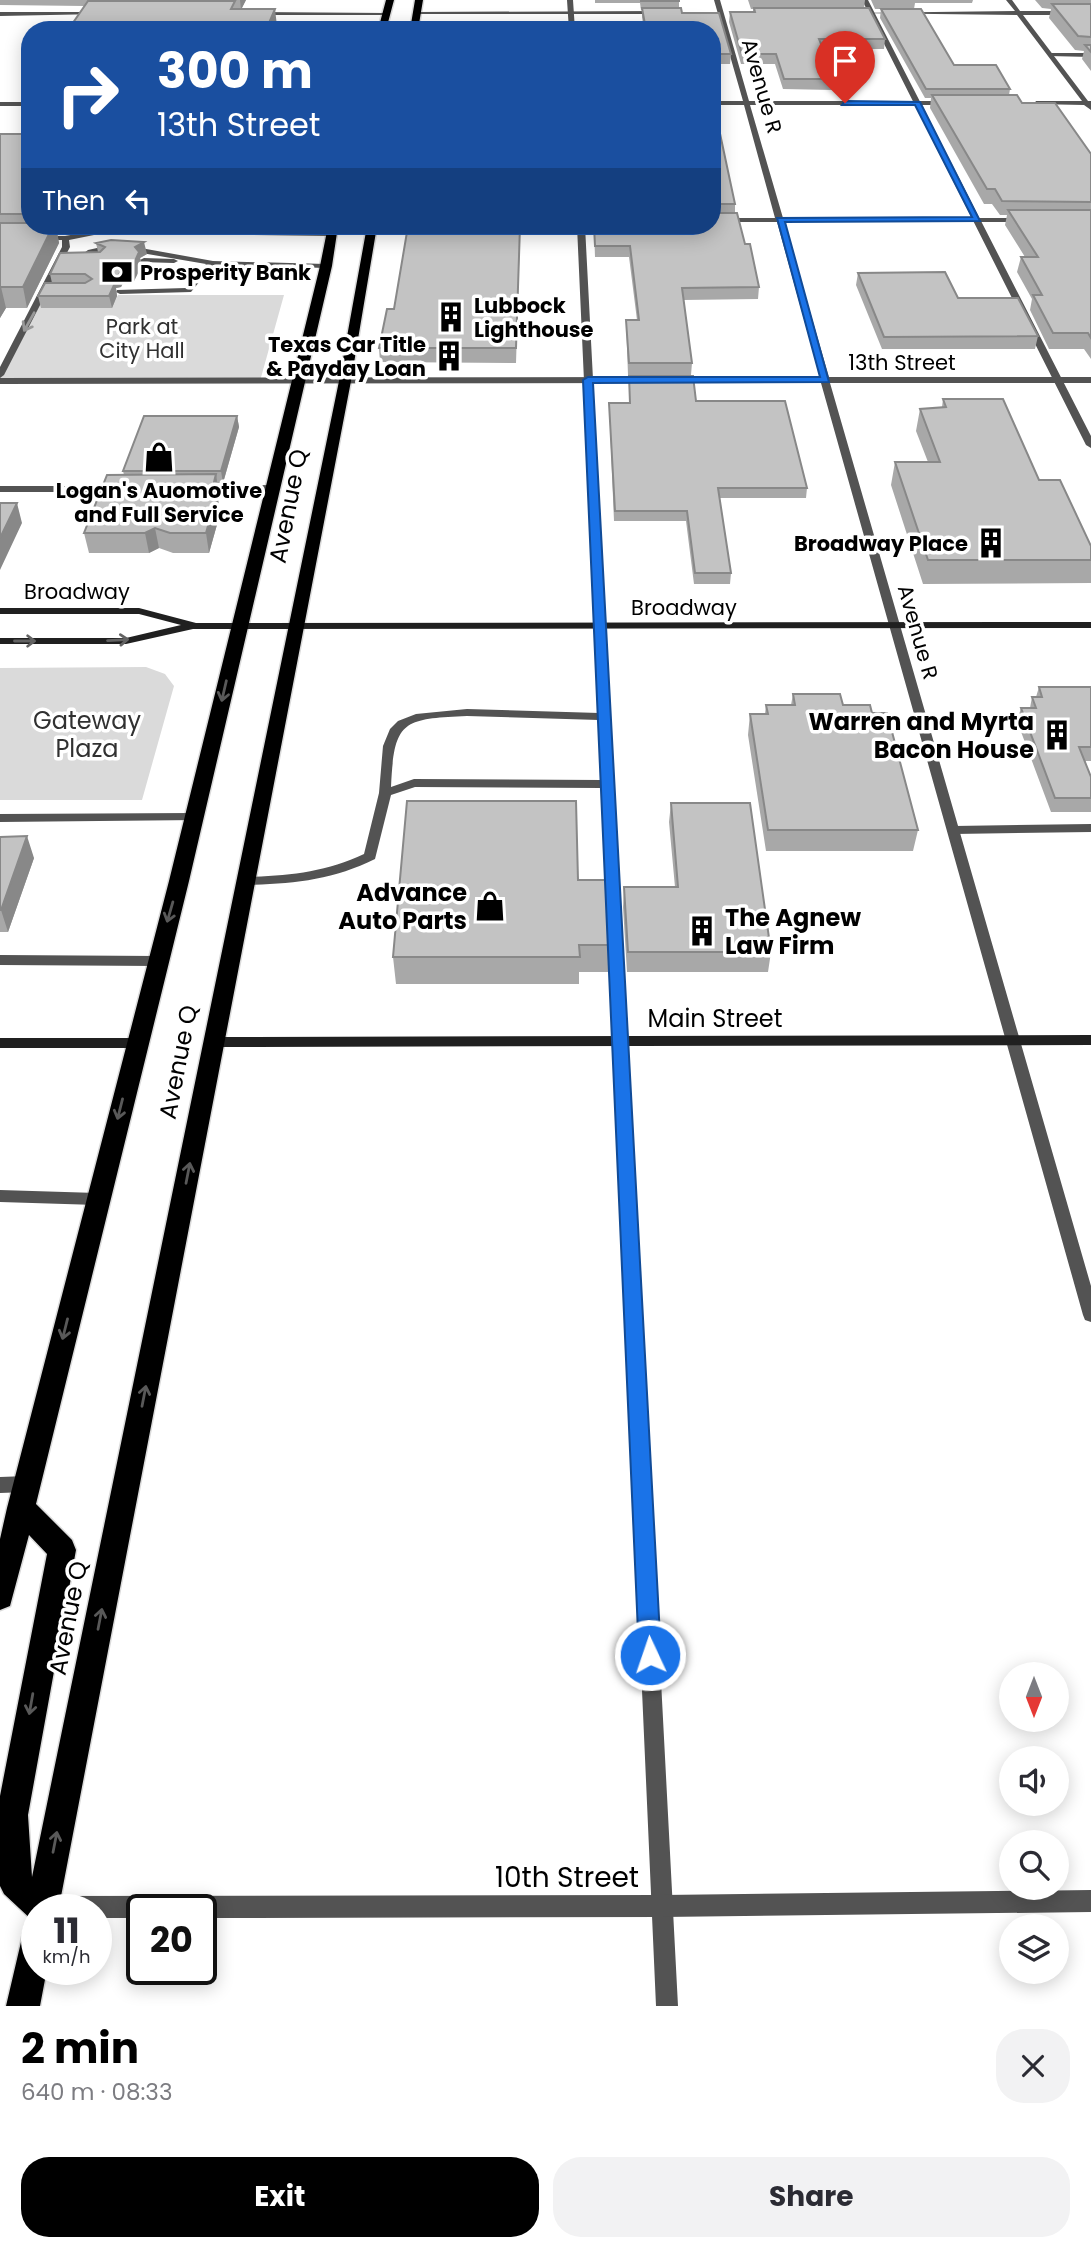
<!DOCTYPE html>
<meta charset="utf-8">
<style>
:root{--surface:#fff;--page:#f2f2f3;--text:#2b2b33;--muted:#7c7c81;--accent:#000}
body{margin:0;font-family:Poppins,sans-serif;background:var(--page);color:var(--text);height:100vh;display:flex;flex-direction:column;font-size:26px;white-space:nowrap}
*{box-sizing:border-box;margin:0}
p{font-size:23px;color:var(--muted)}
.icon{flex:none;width:38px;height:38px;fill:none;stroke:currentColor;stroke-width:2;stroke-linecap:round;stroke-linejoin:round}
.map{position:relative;height:2006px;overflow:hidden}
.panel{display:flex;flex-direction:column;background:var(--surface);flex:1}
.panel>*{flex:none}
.guide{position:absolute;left:21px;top:21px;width:700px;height:214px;border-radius:28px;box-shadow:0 4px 18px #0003;background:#1a4fa0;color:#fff;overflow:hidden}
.needle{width:46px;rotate:180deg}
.controls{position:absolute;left:999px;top:1662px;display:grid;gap:14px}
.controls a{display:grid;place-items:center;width:70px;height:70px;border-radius:50%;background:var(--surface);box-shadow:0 4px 18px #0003;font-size:35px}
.speed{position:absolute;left:21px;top:1894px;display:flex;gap:14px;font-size:35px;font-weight:700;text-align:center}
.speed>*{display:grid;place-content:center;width:91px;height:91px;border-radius:50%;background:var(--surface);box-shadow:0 4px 18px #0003;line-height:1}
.speed small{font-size:18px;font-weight:400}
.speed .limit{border:4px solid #111;border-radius:10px;background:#fff;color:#111}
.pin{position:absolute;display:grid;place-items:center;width:60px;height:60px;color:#fff;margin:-72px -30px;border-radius:50% 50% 50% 0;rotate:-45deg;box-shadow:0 0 7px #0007}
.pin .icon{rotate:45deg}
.me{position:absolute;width:77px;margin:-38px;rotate:357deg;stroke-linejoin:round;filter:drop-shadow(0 0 5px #0008)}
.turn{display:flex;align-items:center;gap:24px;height:147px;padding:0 21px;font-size:32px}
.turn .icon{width:91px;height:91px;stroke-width:2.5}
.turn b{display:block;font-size:49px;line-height:60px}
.then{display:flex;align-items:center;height:66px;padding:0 21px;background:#0003;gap:14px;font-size:26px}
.round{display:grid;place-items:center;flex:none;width:74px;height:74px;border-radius:28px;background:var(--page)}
.summary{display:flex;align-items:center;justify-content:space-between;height:119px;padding:0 21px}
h1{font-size:42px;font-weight:700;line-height:52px;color:var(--accent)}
.action{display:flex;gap:14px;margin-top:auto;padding:14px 21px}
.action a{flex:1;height:80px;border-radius:28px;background:var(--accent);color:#fff;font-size:28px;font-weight:700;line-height:80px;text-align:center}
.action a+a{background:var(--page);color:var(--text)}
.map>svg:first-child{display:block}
.green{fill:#dadada}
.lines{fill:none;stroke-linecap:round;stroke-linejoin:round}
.highway-casing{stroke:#dbdbdb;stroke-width:3}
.lane{fill:#535353;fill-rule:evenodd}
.street{fill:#535353;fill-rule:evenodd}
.secondary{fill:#202020;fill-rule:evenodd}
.highway{fill:#000;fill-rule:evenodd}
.wall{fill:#a8a8a8}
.shaded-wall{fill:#888}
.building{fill:#c3c3c3;stroke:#888;stroke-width:2}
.oneway{stroke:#989898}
.oneway2{stroke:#636363}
.oneway3{stroke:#595959}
.route{fill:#1a73e8;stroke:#114b97;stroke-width:2}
.labels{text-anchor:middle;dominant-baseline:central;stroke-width:7;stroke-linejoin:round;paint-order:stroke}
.far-street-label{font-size:21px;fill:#000;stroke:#fff}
.far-poi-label{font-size:21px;font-weight:bold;fill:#000;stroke:#fff;text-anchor:start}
.far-park-label{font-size:21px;fill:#313131;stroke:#fff}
.street-label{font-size:24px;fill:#000;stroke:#fff}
.park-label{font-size:24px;fill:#313131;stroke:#fff}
.poi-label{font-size:24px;font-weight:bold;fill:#000;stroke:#fff;text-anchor:end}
.near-street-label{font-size:28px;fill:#000;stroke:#fff}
</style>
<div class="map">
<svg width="1091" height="2006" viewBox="0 0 1091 2006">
<rect width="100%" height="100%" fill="#fff"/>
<path class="green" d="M118 295H284L260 381H0V375L43 296 111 308Z
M146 667 165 674 174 686 142 800H0V668Z"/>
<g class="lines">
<g class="highway-casing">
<path id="highway" d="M386 0H394L386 30H378Z
M415 0H423L418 30H410Z
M328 226H338L332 266 189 881 36 1504 72 1540 76 1550 28 1815 32 1877 339 381 367 226H377L351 381 59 1907 58 1909H37V1969H47L40 2006H6L25 1925 34 1922 4 1894 0 1886V1796L47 1554 29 1535 10 1606 0 1610V1539L7 1508 169 881 320 266Z"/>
</g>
<path class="lane" d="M567 0H573L575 30H569Z
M862 0H868L1091 436V448L1086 445Z
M1051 53H1091V57L1049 56Z
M277 226H286L276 232H331L335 234 331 236 104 233 69 240 70 247 4 375 0 378V367L62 247V240H40L36 238 37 236H65L104 229 265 232Z
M577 226H585L678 2006H656L602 788 415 787 391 795 375 859C333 880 292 884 246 885L240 881 246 877C288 876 326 872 364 854L379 793 383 746 390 729 398 721 416 714 467 709 599 713ZM467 716 599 720 602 780 414 779 391 787C394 720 403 719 467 716Z
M124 245 213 261 326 264 330 266 326 268 213 265 191 292 120 294 116 292 117 290 186 288 206 264 124 250 93 253 79 262 66 260 77 258 88 250 106 246Z
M144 258 174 259 178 261 174 263 141 262 140 260Z
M273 485 278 488 276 490 201 492 196 489 201 486Z
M0 486H121L126 489 121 492H0Z
M194 813 198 814 200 817 198 820 0 822V814Z
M1091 824V832L954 834 948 830 954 826Z
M0 955 157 956 164 961 157 966 0 965Z
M0 1190 97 1193 103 1195 105 1199 103 1203 97 1205 0 1202Z
M27 1476 33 1478 36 1484 33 1490 27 1492 0 1493V1477Z"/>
<path class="street" d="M714 0H720L749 101H950L953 103 950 105H750L783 218H1026L1030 220 1026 222H784L829 377H1091V383H830L1091 1286V1322L1085 1320 1083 1315 821 383H677L673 380 677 377H820L777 222H712V218H775L744 105H712V101H743Z
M1006 0H1012L1020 11H1091V15H1023L1088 101H1091V110L1084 105 1034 104 1036 101H1082L1017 15 853 13 1015 11Z
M660 11 662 14H414L417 12Z
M0 12H97L100 14 0 16Z
M257 12 386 13 389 15H255Z
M0 102H30V106H0Z
M0 378 646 377 650 380 646 383 0 384Z
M1091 1890V1912L663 1917 201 1918V1909H142V1918H96V1909H37V1915L32 1907 35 1899 43 1896 663 1895Z"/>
<path class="secondary" d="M0 608H139L196 623 1091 622V628L193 629 126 644H0V638H126L181 625 139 614H0Z
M1091 1035V1045L214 1047 209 1046 207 1042 209 1038 214 1037Z
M0 1038H137L142 1039 144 1043 142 1047 137 1048H0Z"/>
<use href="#highway" class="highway"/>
</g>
<path class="wall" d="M0 0H246L241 9 277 26 85 6 0 5Z
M595 0H679V8H681L682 13H719L731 54 730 64H712V30H644L642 17V10H641L640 3H595Z
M748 0H865L864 8 885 39 884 49H823L835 79 833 90 783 89 775 64H741L729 22 730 12H753V9H751Z
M871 0H973L972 3H915L914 9H875Z
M1035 0H1091V71L1082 59 1084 51 1075 50 1049 18 1051 9 1042 8Z
M881 9 954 65 1010 89 1009 95 1091 154V359L1084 349H1049L1030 310 1032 299 1017 272 1021 257H1025L1005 225 1007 215H1000L992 204H984L930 108 931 98H925L880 18Z
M712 96 735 204V213L759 287 758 299 683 300 692 363 691 375H628L626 320H637L629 257H595L594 226Z
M0 134H30V226H161L160 227 104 226 65 233H57L59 243 27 308H6L0 318Z
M520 235 516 363 380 362 379 348 394 309Z
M96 243 147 254 140 258 142 265 133 283H123L121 287 116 288 117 296 112 308H41L38 296 52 283 50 274 98 252Z
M858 273 1038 336 1035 349H882L856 285Z
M629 376 696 401 807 488 806 498H719L731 573 730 584H694L686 521H614L609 403H630Z
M943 399 1039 480 1091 546V583L923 584 891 485 895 462H928L916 431 920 409 942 407Z
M237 416 239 427 223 483H217L219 494 218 499 220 514 209 553H173L159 548 149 553H89L84 533 124 475 123 471Z
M1039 687H1091V761H1085L1091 777V812H1051L1017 721 1021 708H1030L1032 697H1036Z
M793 694 872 713 918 830 913 851H766L748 735 750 714H765L766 705H791Z
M671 803 771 952 768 972H627L623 907 624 887H675L669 822Z
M0 837 34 858 8 932H0Z
M578 880 609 945 608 972H579V984H396L393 957Z"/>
<path class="shaded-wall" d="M240 0H246L241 10Z
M275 9 277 26 276 30H266Z
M53 226H56L59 243 27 308 23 287Z
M63 226H104L65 233Z
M144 242 147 254 140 258 142 265 133 283 131 270 135 247Z
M121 270 123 283 121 287 116 288 117 296 112 308 109 296 112 276Z
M1 287 6 308 0 318V288Z
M237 416 239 427 223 483 221 471Z
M216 474 219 494 218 499 220 514 209 553 206 533 214 482Z
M17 503 22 523 0 570V538Z
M155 528 159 548 149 553 145 533Z
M27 836 34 858 8 932 1 910Z"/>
<path class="building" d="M641 0H679V1H641Z
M88 1H235L231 9H275L266 30H68Z
M1052 4H1091V37L1078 36Z
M642 8H681L682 13H719L731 54H712V30H646Z
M754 8H869L885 39H819L835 79H784L776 54H742L730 12H755Z
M881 9H921L954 65H996L1010 89H926Z
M1085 45H1091V52Z
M932 95H1017L1022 103H1055L1091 154V202L1002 201 995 189H987Z
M712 96 735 204H713L712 205Z
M0 134H30V214H0Z
M1008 210H1091V338L1088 333H1053L1033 295H1042L1021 257H1038Z
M712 213H737L745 244H750L759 287 682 288 692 363H629L626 320H639L630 246H595L594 226H712Z
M0 223H30V226H53L23 287H1L0 288Z
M408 226H520L516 348H379L387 309H394Z
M111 240 144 242 135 247 139 252 131 270H121L119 275 112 276 111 280 115 283 109 296H38L45 283H85L92 279 85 274H50L60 253 100 252 105 247 96 243Z
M945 272 958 298H1018L1038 336 884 337 858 273Z
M629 376H693L696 401H785L807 488H718L731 573H695L687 511H615L609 403H630Z
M943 399H1003L1039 480H1060L1091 546V560H928L895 462H940L920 409 946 407Z
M144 416H237L221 471H123Z
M216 474 214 482 217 494 206 533H170L155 528 145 533H84L107 475Z
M0 503H17L0 538Z
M1039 687H1091V747H1079L1091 777V798H1055L1021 708H1036L1032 697H1042Z
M793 694H840L843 705H870L872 713H887L918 830H768L750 714H768L766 705H795Z
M407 801H576L578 880H606L609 945H579L580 957H393Z
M671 803H750L771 952H628L624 887H678Z
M27 836 1 910H0V837Z"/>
<defs><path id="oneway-shaft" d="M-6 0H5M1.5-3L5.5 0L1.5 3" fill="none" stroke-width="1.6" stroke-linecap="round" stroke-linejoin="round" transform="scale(1.75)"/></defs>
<use class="oneway" href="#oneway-shaft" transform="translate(29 322) rotate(119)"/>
<g class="oneway2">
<use href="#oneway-shaft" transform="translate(118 640) rotate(-3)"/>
<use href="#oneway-shaft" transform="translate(25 641)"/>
</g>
<g class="oneway3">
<use href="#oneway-shaft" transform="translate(224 691) rotate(103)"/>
<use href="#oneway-shaft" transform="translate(170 912) rotate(106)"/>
<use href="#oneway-shaft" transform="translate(120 1109) rotate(104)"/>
<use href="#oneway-shaft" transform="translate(188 1173) rotate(-79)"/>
<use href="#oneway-shaft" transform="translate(65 1329) rotate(104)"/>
<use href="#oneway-shaft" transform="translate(144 1396) rotate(-79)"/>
<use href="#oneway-shaft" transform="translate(100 1619) rotate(-79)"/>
<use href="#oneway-shaft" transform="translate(31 1704) rotate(100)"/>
<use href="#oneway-shaft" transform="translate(55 1842) rotate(-79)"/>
</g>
<path class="route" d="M845 101 920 102 980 221 785 222 829 382 593 383 661 1655 658 1663 650 1666 642 1663 639 1655 583 380 588 377H820L777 218 972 217 915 105H842Z"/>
<defs>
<g id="bank-bare" transform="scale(2.415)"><path d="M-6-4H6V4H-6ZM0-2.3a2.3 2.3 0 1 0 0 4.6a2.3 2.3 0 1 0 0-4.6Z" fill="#000" stroke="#fff" stroke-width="2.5" paint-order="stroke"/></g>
<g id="building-bare" transform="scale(2.415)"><path d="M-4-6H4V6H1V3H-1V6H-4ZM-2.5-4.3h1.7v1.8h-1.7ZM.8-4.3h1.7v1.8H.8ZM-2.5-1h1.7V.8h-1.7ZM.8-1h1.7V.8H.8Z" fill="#000" stroke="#fff" stroke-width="2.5" paint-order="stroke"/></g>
<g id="shop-bare" transform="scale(2.415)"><path d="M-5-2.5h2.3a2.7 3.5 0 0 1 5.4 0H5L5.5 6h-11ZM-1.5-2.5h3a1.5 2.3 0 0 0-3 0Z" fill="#000" stroke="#fff" stroke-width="2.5" paint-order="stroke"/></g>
</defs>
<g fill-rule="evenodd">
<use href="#bank-bare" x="117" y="272"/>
<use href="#building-bare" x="451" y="317"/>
<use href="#building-bare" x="449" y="356"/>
<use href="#shop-bare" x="159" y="457"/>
<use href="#building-bare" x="991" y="543"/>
<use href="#building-bare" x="1057" y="735"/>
<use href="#shop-bare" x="490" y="906"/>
<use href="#building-bare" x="702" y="931"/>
</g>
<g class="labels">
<g class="far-street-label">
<text transform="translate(762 86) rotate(74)">Avenue R</text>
<text x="902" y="362">13th Street</text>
<text x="77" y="591">Broadway</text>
<text x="684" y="607">Broadway</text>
<text transform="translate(918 632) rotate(74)">Avenue R</text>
</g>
<g class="far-poi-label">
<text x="140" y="272">Prosperity Bank</text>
<text x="474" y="305">Lubbock<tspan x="474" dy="24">Lighthouse</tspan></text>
<text x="426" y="344" text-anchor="end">Texas Car Title<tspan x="426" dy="24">&amp; Payday Loan</tspan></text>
<text x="159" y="490" text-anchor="middle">Logan's Auomotive<tspan x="159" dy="24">and Full Service</tspan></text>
<text x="968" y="543" text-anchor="end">Broadway Place</text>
</g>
<g class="far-park-label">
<text x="142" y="326">Park at<tspan x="142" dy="24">City Hall</tspan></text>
</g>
<g class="street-label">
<text transform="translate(288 506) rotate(-79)">Avenue Q</text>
<text x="715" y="1018">Main Street</text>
<text transform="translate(178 1062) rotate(-79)">Avenue Q</text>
<text transform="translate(68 1618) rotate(-79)">Avenue Q</text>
</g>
<g class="park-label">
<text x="87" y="720">Gateway<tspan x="87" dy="28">Plaza</tspan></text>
</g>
<g class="poi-label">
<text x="1034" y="721">Warren and Myrta<tspan x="1034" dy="28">Bacon House</tspan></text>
<text x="467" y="892">Advance<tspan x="467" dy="28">Auto Parts</tspan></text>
<text x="725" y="917" text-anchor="start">The Agnew<tspan x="725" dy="28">Law Firm</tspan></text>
</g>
<g class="near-street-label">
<text x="567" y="1877">10th Street</text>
</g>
</g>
</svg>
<div class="controls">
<a><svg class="needle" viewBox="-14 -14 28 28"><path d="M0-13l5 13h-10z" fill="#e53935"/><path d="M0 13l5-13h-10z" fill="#7c7c81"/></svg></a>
<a><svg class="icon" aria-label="sound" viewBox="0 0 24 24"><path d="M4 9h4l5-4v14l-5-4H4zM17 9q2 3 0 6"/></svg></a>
<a><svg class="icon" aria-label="search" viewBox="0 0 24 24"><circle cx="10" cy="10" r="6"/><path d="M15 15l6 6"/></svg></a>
<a><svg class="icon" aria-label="layers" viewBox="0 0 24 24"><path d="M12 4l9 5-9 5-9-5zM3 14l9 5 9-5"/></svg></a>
</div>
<div class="speed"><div>11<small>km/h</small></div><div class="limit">20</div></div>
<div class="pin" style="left:845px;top:103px;background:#d93025"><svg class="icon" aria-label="arrive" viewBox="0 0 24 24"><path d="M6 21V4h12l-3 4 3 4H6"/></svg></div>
<svg class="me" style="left:650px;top:1655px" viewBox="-20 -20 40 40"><circle r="17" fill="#1a73e8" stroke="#fff" stroke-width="3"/><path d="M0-11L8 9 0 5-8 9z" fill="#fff"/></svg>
<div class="guide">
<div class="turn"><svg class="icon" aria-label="right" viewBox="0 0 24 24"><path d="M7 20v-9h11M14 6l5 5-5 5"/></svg><div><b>300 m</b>13th Street</div></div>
<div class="then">Then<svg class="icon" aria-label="left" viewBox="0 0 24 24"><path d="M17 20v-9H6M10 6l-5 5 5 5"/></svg></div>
</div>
</div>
<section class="panel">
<div class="summary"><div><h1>2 min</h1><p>640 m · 08:33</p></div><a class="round"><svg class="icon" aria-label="close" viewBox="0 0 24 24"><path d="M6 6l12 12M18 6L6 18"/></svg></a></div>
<div class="action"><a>Exit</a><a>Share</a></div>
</section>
